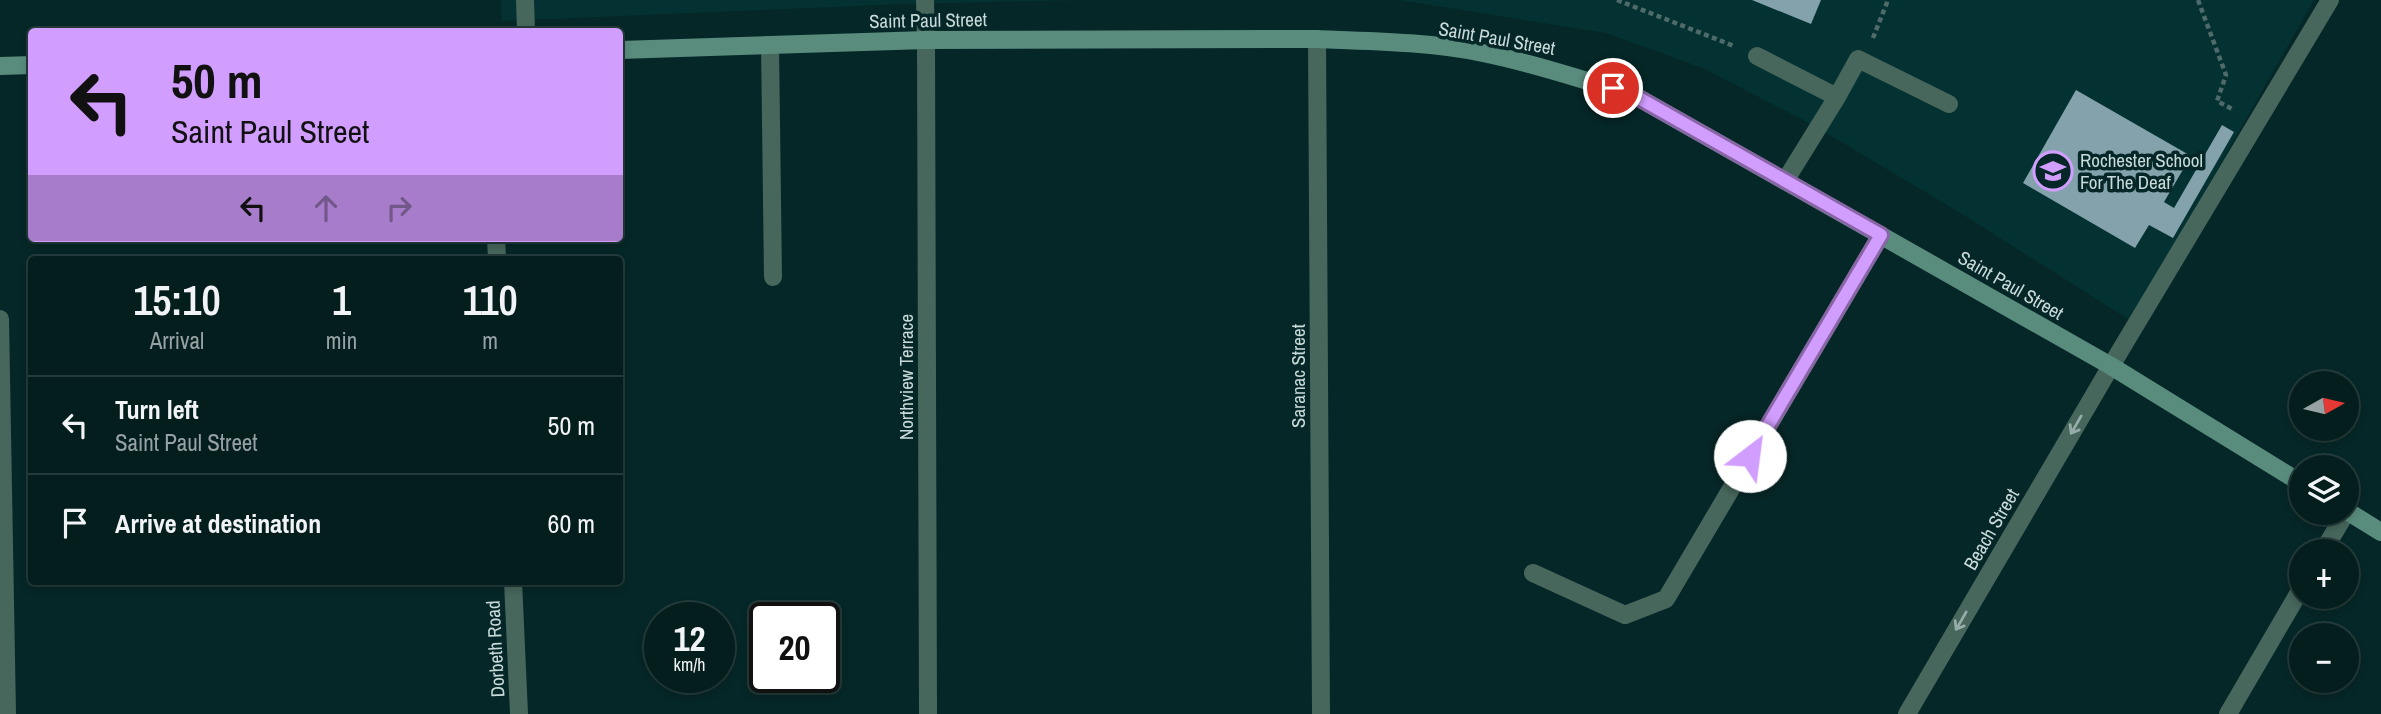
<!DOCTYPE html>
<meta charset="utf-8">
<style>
:root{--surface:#041d1d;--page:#0d2626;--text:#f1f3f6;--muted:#97a2a4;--line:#253b3b}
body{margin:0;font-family:"Archivo Narrow",sans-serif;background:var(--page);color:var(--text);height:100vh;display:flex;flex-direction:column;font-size:26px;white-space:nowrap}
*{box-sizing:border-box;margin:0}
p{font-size:23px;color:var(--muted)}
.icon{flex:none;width:38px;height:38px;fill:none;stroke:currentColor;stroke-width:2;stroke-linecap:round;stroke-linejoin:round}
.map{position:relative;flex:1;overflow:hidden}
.details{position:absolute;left:28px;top:256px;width:595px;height:329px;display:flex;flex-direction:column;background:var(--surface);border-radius:7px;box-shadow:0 4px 10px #0003,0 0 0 2px var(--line)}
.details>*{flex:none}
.top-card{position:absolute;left:28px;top:28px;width:595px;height:214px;border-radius:7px;box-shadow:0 4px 10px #0003,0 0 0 2px var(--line);background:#d19dfe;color:#111;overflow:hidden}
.needle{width:46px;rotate:82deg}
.tools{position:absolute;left:2289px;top:371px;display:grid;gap:14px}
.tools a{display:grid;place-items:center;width:70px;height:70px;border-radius:50%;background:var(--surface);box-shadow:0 4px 10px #0003,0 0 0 2px var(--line);font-size:35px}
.speed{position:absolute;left:644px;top:602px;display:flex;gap:14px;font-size:35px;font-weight:700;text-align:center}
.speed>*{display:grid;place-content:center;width:91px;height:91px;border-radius:50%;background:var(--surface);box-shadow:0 4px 10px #0003,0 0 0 2px var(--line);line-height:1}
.speed small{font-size:18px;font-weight:400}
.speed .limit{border:4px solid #111;border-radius:10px;background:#fff;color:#111}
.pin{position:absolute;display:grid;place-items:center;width:60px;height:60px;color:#fff;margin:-30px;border:4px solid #fff;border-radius:50%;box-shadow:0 2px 7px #0007}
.me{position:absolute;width:77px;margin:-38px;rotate:30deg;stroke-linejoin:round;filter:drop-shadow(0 0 5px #0008)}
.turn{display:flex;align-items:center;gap:24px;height:147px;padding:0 28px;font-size:32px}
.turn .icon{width:91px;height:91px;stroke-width:2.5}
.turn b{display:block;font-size:49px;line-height:60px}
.lanes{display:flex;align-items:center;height:66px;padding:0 28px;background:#0003;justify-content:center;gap:35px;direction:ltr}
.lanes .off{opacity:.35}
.eta{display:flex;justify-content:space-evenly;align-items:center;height:119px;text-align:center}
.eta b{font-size:42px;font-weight:600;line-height:49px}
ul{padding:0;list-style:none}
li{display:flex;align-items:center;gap:21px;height:98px;padding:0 28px;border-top:2px solid var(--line)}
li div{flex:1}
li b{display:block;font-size:26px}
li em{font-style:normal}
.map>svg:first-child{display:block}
.built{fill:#043131}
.building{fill:#83a2ac}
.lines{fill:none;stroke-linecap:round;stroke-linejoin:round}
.path{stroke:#4f6a6a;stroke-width:4.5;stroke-dasharray:5 3.5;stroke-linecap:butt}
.lane{stroke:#47665c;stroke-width:18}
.street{stroke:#47665c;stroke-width:18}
.secondary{stroke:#598c7d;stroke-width:18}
.oneway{stroke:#95aca8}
.route-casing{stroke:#8866a5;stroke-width:18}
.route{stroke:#d19dfe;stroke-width:12}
.labels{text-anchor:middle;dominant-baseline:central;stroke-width:7;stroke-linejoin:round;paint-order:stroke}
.street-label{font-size:19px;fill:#c9dada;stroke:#062727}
.poi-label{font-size:19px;fill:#c9dada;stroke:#062727;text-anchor:start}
</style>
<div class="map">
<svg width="2381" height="714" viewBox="0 0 2381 714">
<rect width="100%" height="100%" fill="#062727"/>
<path class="built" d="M501 0H1090L904 4 502 21Z
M1399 0H2314L2131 321 1962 214 1818 128 1705 69 1606 33Z"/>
<path class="building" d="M1752 0H1821L1811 24Z
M2076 90 2191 156 2164 202 2174 208 2222 125 2234 132 2173 238 2149 225 2135 248 2023 183Z"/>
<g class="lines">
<path class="path" d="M1617 0 1734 46
M2198 0 2226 75 2217 101 2234 110
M1873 38 1888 0"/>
<path class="lane" d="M525 0 526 32
M925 0 926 40
M770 45 773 277
M1757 56 1837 97 1858 59 1949 104
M1785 181 1837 97
M2111 366 2330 0
M2323 551 2346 513
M1533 573 1625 615 1666 599 1881 235
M2228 714 2301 589"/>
<path class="street" d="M1317 39 1321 714
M926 40 928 714
M496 238 497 259
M0 319 7 714
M513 581 519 714
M1907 714 2111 366"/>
<path class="secondary" d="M620 50 926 40 1317 39C1370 41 1432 42 1483 53 1536 64 1586 80 1637 97L2111 366 2301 483
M0 66 32 65
M2347 511 2381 532"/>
</g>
<defs><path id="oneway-shaft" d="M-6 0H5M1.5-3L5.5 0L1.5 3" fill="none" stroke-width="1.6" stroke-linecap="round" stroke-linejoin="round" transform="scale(1.75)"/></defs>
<g class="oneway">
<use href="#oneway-shaft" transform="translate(2076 425) rotate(120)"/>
<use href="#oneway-shaft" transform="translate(1961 621) rotate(120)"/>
</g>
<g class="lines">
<g class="route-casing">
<path id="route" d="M1613 88 1637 97 1881 235 1750 456"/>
</g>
<use href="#route" class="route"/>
</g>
<defs>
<g id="school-ring" transform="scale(2.0125)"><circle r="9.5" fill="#062727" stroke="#d19dfe" stroke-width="1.5"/><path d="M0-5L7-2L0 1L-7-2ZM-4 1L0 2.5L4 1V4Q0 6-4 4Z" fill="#d19dfe"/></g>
</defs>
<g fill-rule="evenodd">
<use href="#school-ring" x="2053" y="171"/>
</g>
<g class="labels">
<g class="street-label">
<text transform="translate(928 20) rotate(-1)">Saint Paul Street</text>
<text transform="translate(1497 38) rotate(10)">Saint Paul Street</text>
<text transform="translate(2011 285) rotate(30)">Saint Paul Street</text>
<text transform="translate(1298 376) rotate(-90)">Saranac Street</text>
<text transform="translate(906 377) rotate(-90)">Northview Terrace</text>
<text transform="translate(1991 529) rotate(-60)">Beach Street</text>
<text transform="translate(495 649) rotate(-93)">Dorbeth Road</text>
</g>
<g class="poi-label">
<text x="2080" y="160">Rochester School<tspan x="2080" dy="22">For The Deaf</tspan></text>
</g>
</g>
</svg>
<div class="tools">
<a><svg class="needle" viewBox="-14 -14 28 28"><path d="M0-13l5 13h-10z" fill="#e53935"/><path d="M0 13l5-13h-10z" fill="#97a2a4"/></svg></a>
<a><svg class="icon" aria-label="layers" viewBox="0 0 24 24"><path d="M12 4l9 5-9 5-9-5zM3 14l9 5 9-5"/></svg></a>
<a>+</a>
<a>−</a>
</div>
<div class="speed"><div>12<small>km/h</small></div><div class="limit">20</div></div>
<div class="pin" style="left:1613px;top:88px;background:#d93025"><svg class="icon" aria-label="arrive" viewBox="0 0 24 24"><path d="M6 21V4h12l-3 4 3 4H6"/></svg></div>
<svg class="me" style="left:1750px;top:456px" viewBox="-20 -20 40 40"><circle r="19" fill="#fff"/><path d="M0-13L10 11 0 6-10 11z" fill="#d19dfe"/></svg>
<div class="top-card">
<div class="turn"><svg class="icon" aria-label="left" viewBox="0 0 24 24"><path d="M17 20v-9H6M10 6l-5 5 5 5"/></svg><div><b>50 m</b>Saint Paul Street</div></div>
<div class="lanes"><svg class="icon" aria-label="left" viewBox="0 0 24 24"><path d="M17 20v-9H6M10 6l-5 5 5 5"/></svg><svg class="icon off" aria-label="ahead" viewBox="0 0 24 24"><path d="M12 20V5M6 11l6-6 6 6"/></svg><svg class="icon off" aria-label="right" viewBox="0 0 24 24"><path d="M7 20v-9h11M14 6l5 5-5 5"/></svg></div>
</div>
<section class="details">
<div class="eta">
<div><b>15:10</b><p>Arrival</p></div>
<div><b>1</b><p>min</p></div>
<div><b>110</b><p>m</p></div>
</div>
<ul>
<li><svg class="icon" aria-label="left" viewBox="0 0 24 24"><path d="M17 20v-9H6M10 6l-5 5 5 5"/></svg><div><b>Turn left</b><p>Saint Paul Street</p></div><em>50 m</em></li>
<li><svg class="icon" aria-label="arrive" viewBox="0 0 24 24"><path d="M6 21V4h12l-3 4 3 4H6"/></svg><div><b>Arrive at destination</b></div><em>60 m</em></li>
</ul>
</section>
</div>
